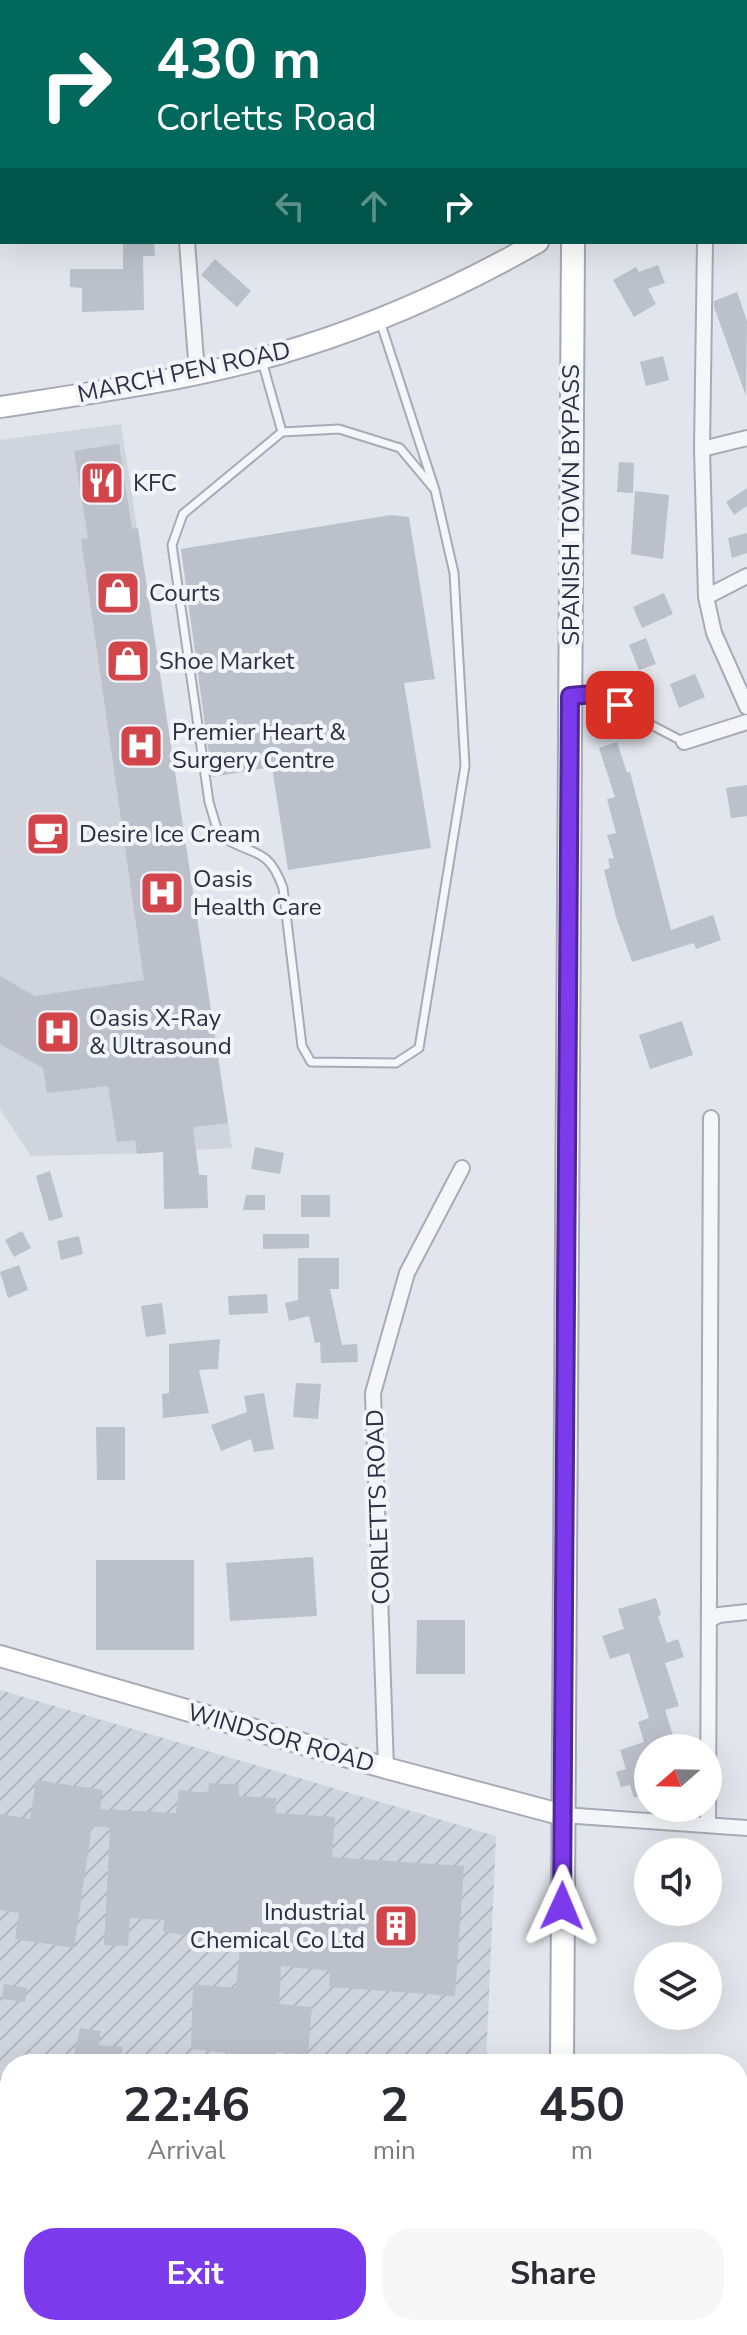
<!DOCTYPE html>
<style>
:root{--surface:#fff;--page:#f7f7f7;--text:#2b2b33;--muted:#7c7c81;--accent:#7c3aed}
body{margin:0;font-family:"Nunito Sans",sans-serif;background:var(--page);color:var(--text);height:100vh;display:flex;flex-direction:column;font-size:30px;white-space:nowrap}
*{box-sizing:border-box;margin:0}
p{font-size:26px;color:var(--muted)}
.icon{flex:none;width:44px;height:44px;fill:none;stroke:currentColor;stroke-width:2;stroke-linecap:round;stroke-linejoin:round}
.map{position:relative;flex:1;overflow:hidden}
.drawer{position:absolute;left:0px;top:2054px;width:748px;height:282px;display:flex;flex-direction:column;background:var(--surface);border-radius:32px 32px 0 0;box-shadow:0 8px 32px #0002}
.drawer>*{flex:none}
.guide{position:absolute;left:0px;top:0px;width:748px;height:244px;box-shadow:0 8px 32px #0002;background:#00695c;color:#fff;overflow:hidden}
.needle{width:52px;rotate:250deg}
.buttons{position:absolute;left:634px;top:1734px;display:grid;gap:16px}
.buttons a{display:grid;place-items:center;width:88px;height:88px;border-radius:50%;background:var(--surface);box-shadow:0 8px 32px #0002;font-size:40px}
.pin{position:absolute;display:grid;place-items:center;width:68px;height:68px;color:#fff;margin:-34px;border-radius:16px;box-shadow:0 4px 12px #0006}
.me{position:absolute;width:88px;margin:-44px;rotate:1deg;stroke-linejoin:round;filter:drop-shadow(0 0 6px #0008)}
.turn{display:flex;align-items:center;gap:28px;height:168px;padding:0 24px;font-size:36px}
.turn .icon{width:104px;height:104px;stroke-width:2.5}
.turn b{display:block;font-size:56px;line-height:68px}
.lanes{display:flex;align-items:center;height:76px;padding:0 24px;background:#0003;justify-content:center;gap:40px;direction:ltr}
.lanes .off{opacity:.35}
.eta{display:flex;justify-content:space-evenly;align-items:center;height:136px;text-align:center}
.eta b{font-size:48px;font-weight:700;line-height:56px}
.cta{display:flex;gap:16px;margin-top:auto;padding:16px 24px}
.cta a{flex:1;height:92px;border-radius:32px;background:var(--accent);color:#fff;font-size:32px;font-weight:700;line-height:92px;text-align:center}
.cta a+a{background:var(--page);color:var(--text)}
.map>svg:first-child{display:block}
.built{fill:#d0d4dd}
.industrial{fill:url(#industrial-furrows)}
.building{fill:#bcc0cb}
.lines{fill:none;stroke-linecap:round;stroke-linejoin:round}
.lane-casing{stroke:#a7abb6;stroke-width:11}
.street-casing{stroke:#a7abb6;stroke-width:18}
.secondary-casing{stroke:#a7abb6;stroke-width:24}
.primary-casing{stroke:#a1a8b7;stroke-width:26}
.lane{stroke:#f5f6f9;stroke-width:7}
.street{stroke:#f5f6f9;stroke-width:14}
.secondary{stroke:#fff;stroke-width:20}
.primary{stroke:#fff;stroke-width:22}
.route-casing{stroke:#51269a;stroke-width:20}
.route{stroke:#7c3aed;stroke-width:14}
.labels{text-anchor:middle;dominant-baseline:central;stroke-width:8;stroke-linejoin:round;paint-order:stroke}
.street-label{font-size:24px;fill:#2a3044;stroke:#f2f4f8}
.poi-label{font-size:24px;fill:#2a3044;stroke:#f2f4f8;text-anchor:start}
</style>
<div class="map">
<svg width="747" height="2335" viewBox="0 0 747 2335">
<defs>
<pattern id="industrial-furrows" width="10" height="10" patternUnits="userSpaceOnUse" patternTransform="scale(2)"><rect width="10" height="10" fill="#d0d4dd"/><path d="M-1 1l2-2M0 10L10 0M9 11l2-2" fill="none" stroke="#b3b6bf"/></pattern>
</defs>
<rect width="100%" height="100%" fill="#e2e5eb"/>
<path class="built" d="M121 424 232 1148 122 1154 31 1156 0 1109V440Z"/>
<path class="industrial" d="M0 1690 496 1836 486 2064H10V2086L0 2082Z"/>
<path class="building" d="M123 242H154L155 256H143L144 310 82 312V288L70 287V269H123Z
M215 259 251 291 237 307 201 275Z
M658 265 665 283 648 289 656 304 634 317 613 280 636 267 639 272Z
M737 292 747 321 746 396 714 307V301Z
M663 356 669 380 646 386 640 362Z
M119 444 132 529 138 528 228 1123 193 1127 199 1175H207L208 1208 164 1209 163 1152 137 1154 135 1140 117 1142 108 1086 47 1093 43 1068 0 1044V976L35 996 144 980 81 539 88 538 74 451Z
M619 462 634 463 633 493 617 492Z
M747 488V506L734 515 726 502Z
M635 491 669 495 663 559 631 554Z
M391 515 409 517 435 679 404 683 431 848 288 870 272 767 212 777 181 549Z
M747 533V553L732 558 728 538Z
M664 593 673 614 642 628 633 607Z
M646 638 656 664 639 670 629 645Z
M695 674 705 697 679 708 670 684Z
M617 742 627 773 630 772 671 930 713 915 721 940 696 949 694 943 632 962 616 917 604 870 610 868 608 859 614 858 607 835 616 833 607 799 615 797 599 748Z
M747 785V816L731 818 726 788Z
M56 824 57 842 40 843 39 825Z
M682 1021 693 1055 650 1069 639 1035Z
M255 1147 284 1153 280 1174 251 1169Z
M50 1171 63 1217 49 1221 36 1176Z
M246 1195H265V1210H243Z
M301 1195H330V1217H301Z
M22 1231 31 1248 14 1257 5 1240Z
M263 1234H309V1248L263 1249Z
M79 1236 83 1254 61 1260 57 1241Z
M298 1258H339V1289H330L342 1345 357 1344 358 1362 321 1363 320 1342 315 1343 309 1316 289 1321 285 1303 298 1300Z
M19 1265 28 1290 8 1298 0 1272Z
M267 1294 268 1313 229 1315 228 1296Z
M162 1303 166 1334 146 1337 141 1306Z
M220 1339 218 1369 199 1370 209 1413 163 1418 162 1394 169 1393V1344Z
M296 1383 321 1384 318 1419 293 1417Z
M264 1393 274 1449 254 1452 251 1439 221 1451 211 1425 247 1412 244 1396Z
M96 1427H125V1480H97Z
M313 1557 317 1616 230 1621 226 1563Z
M96 1560H194V1650H96Z
M656 1598 661 1615 658 1616 667 1643 678 1639 684 1657 665 1663 679 1706 665 1710 677 1748H648V1793L634 1798 630 1785 621 1787 616 1772 626 1769 620 1750 644 1742 638 1722 649 1718 629 1653 610 1659 602 1636 624 1629 618 1609Z
M417 1620H465V1674H416Z
M36 1780 103 1790 100 1809 176 1813 179 1790 208 1793 209 1783 239 1785V1796L276 1798V1813L335 1817 332 1857 464 1866 455 1996 329 1987 330 1971 281 1966 279 2004 312 2007 308 2055 276 2052V2058L191 2049 193 1984 236 1988 241 1936 187 1930 186 1935 163 1932 164 1920 130 1918 128 1946 104 1945 110 1828 92 1826 74 1948 15 1939 19 1913 0 1910V1814L30 1819Z
M4 1984 27 1988 25 2002 2 1999Z
M80 2028 101 2031 99 2045 123 2047 121 2064 101 2063V2058L74 2054Z"/>
<g class="lines">
<g class="lane-casing">
<path id="lane" d="M380 321 435 490 454 573 465 766 419 1048 396 1063 311 1062 302 1046 283 888C268 845 252 857 219 835L209 802 172 545 183 514 282 432 339 429 400 448 435 490
M262 361 282 432
M572 696 605 693 636 717 684 742"/>
</g>
<g class="street-casing">
<path id="street" d="M746 167 747 166
M187 242 197 373
M705 242 702 449 706 597 714 633 747 707
M702 449 747 438
M706 597 747 576
M684 742 747 722
M709 1620 719 1615 747 1612
M386 1768 373 1393 407 1273 462 1168
M563 1815 747 1828
M708 1824 711 1118
M738 2239 747 2242"/>
</g>
<g class="secondary-casing">
<path id="secondary" d="M0 407C102 391 206 378 304 346 383 321 466 283 538 242
M0 1656 386 1768 563 1815"/>
</g>
<g class="primary-casing">
<path id="primary" d="M572 0V2
M562 2064 573 242
M559 2335V2326"/>
</g>
<use href="#lane" class="lane"/>
<use href="#street" class="street"/>
<use href="#secondary" class="secondary"/>
<use href="#primary" class="primary"/>
</g>
<g class="lines">
<g class="route-casing">
<path id="route" d="M562 1906 570 696 605 693 620 705"/>
</g>
<use href="#route" class="route"/>
</g>
<defs>
<g id="restaurant-square" transform="scale(2.3)"><rect x="-9" y="-9" width="18" height="18" rx="4" fill="#d2454b" stroke="#f2f4f8"/><path d="M-5-6h1v4h1v-4h1v4h1v-4h1v5L-1.5 .5V6h-2V.5L-5-1ZM5-6V6H3V1.5H1.5Q1.5-4 5-6Z" fill="#fff"/></g>
<g id="shop-square" transform="scale(2.3)"><rect x="-9" y="-9" width="18" height="18" rx="4" fill="#d2454b" stroke="#f2f4f8"/><path d="M-5-2.5h2.3a2.7 3.5 0 0 1 5.4 0H5L5.5 6h-11ZM-1.5-2.5h3a1.5 2.3 0 0 0-3 0Z" fill="#fff"/></g>
<g id="hospital-square" transform="scale(2.3)"><rect x="-9" y="-9" width="18" height="18" rx="4" fill="#d2454b" stroke="#f2f4f8"/><path d="M-5-5h3v3.5h4V-5h3V5h-3V1.5h-4V5h-3Z" fill="#fff"/></g>
<g id="cafe-square" transform="scale(2.3)"><rect x="-9" y="-9" width="18" height="18" rx="4" fill="#d2454b" stroke="#f2f4f8"/><path d="M-5.5-4.5H6V0H3Q3 3.5 0 3.5H-2.5Q-5.5 3.5-5.5 0ZM3-3.2v2h1.7v-2ZM-6 4.5H4V6H-6Z" fill="#fff"/></g>
<g id="building-square" transform="scale(2.3)"><rect x="-9" y="-9" width="18" height="18" rx="4" fill="#d2454b" stroke="#f2f4f8"/><path d="M-4-6H4V6H1V3H-1V6H-4ZM-2.5-4.3h1.7v1.8h-1.7ZM.8-4.3h1.7v1.8H.8ZM-2.5-1h1.7V.8h-1.7ZM.8-1h1.7V.8H.8Z" fill="#fff"/></g>
</defs>
<g fill-rule="evenodd">
<use href="#restaurant-square" x="102" y="483"/>
<use href="#shop-square" x="118" y="593"/>
<use href="#shop-square" x="128" y="661"/>
<use href="#hospital-square" x="141" y="746"/>
<use href="#cafe-square" x="48" y="834"/>
<use href="#hospital-square" x="162" y="893"/>
<use href="#hospital-square" x="58" y="1032"/>
<use href="#building-square" x="396" y="1926"/>
</g>
<g class="labels">
<g class="street-label">
<text transform="translate(184 372) rotate(-12)">MARCH PEN ROAD</text>
<text transform="translate(571 505) rotate(-90)">SPANISH TOWN BYPASS</text>
<text transform="translate(378 1507) rotate(-92)">CORLETTS ROAD</text>
<text transform="translate(281 1738) rotate(16)">WINDSOR ROAD</text>
</g>
<g class="poi-label">
<text x="133" y="483">KFC</text>
<text x="149" y="593">Courts</text>
<text x="159" y="661">Shoe Market</text>
<text x="172" y="732">Premier Heart &amp;<tspan x="172" dy="28">Surgery Centre</tspan></text>
<text x="79" y="834">Desire Ice Cream</text>
<text x="193" y="879">Oasis<tspan x="193" dy="28">Health Care</tspan></text>
<text x="89" y="1018">Oasis X-Ray<tspan x="89" dy="28">&amp; Ultrasound</tspan></text>
<text x="365" y="1912" text-anchor="end">Industrial<tspan x="365" dy="28">Chemical Co Ltd</tspan></text>
</g>
</g>
</svg>
<div class="buttons">
<a><svg class="needle" viewBox="-14 -14 28 28"><path d="M0-13l5 13h-10z" fill="#e53935"/><path d="M0 13l5-13h-10z" fill="#7c7c81"/></svg></a>
<a><svg class="icon" aria-label="sound" viewBox="0 0 24 24"><path d="M4 9h4l5-4v14l-5-4H4zM17 9q2 3 0 6"/></svg></a>
<a><svg class="icon" aria-label="layers" viewBox="0 0 24 24"><path d="M12 4l9 5-9 5-9-5zM3 14l9 5 9-5"/></svg></a>
</div>
<div class="pin" style="left:620px;top:705px;background:#d93025"><svg class="icon" aria-label="arrive" viewBox="0 0 24 24"><path d="M6 21V4h12l-3 4 3 4H6"/></svg></div>
<svg class="me" style="left:562px;top:1906px" viewBox="-20 -20 40 40"><path d="M0-17L14 15 0 8-14 15z" fill="#7c3aed" stroke="#fff" stroke-width="4"/></svg>
<div class="guide">
<div class="turn"><svg class="icon" aria-label="right" viewBox="0 0 24 24"><path d="M7 20v-9h11M14 6l5 5-5 5"/></svg><div><b>430 m</b>Corletts Road</div></div>
<div class="lanes"><svg class="icon off" aria-label="left" viewBox="0 0 24 24"><path d="M17 20v-9H6M10 6l-5 5 5 5"/></svg><svg class="icon off" aria-label="ahead" viewBox="0 0 24 24"><path d="M12 20V5M6 11l6-6 6 6"/></svg><svg class="icon" aria-label="right" viewBox="0 0 24 24"><path d="M7 20v-9h11M14 6l5 5-5 5"/></svg></div>
</div>
<section class="drawer">
<div class="eta">
<div><b>22:46</b><p>Arrival</p></div>
<div><b>2</b><p>min</p></div>
<div><b>450</b><p>m</p></div>
</div>
<div class="cta"><a>Exit</a><a>Share</a></div>
</section>
</div>
